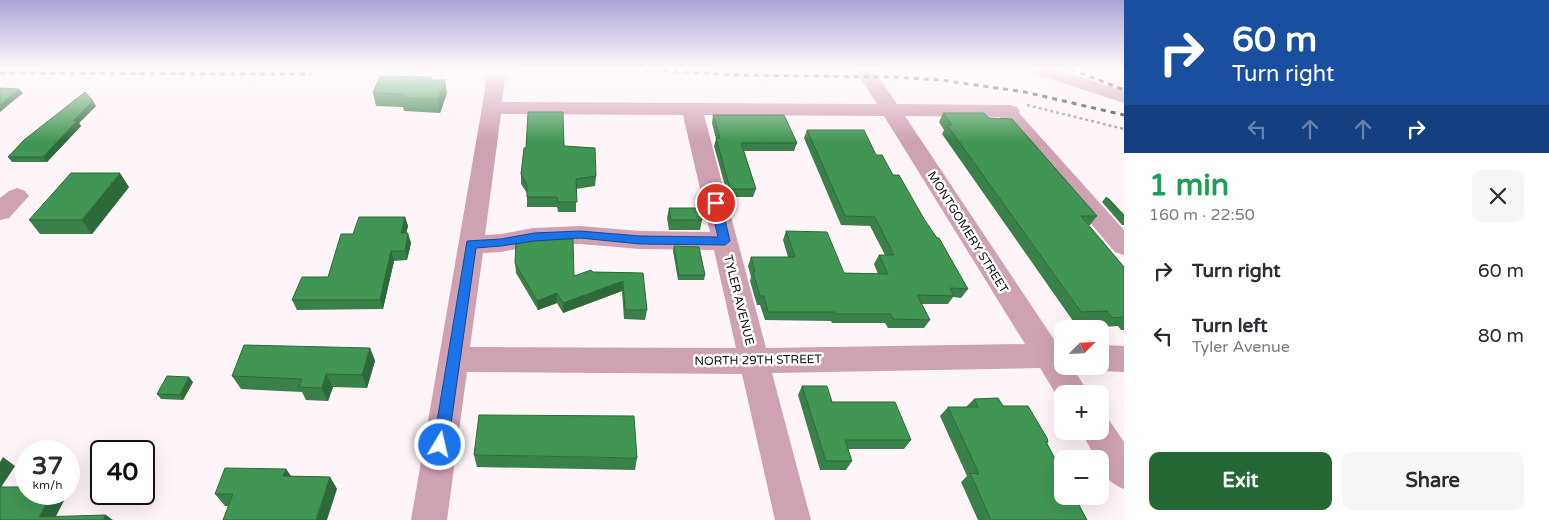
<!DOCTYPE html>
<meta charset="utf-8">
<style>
:root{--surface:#fff;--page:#f7f7f7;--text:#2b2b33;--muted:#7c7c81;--accent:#246934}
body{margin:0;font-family:"Varela Round",sans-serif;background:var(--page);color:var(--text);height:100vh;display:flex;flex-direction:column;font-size:19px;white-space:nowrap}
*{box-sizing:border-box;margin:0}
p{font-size:16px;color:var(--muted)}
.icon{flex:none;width:28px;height:28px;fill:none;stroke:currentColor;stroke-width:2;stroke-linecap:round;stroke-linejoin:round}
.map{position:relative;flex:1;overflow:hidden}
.drawer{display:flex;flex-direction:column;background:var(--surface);width:425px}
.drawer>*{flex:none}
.guide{background:#1a4fa0;color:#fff;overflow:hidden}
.needle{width:32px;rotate:66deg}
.buttons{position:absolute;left:1054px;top:320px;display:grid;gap:10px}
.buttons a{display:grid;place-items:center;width:55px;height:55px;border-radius:10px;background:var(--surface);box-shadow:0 5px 20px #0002;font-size:25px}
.speed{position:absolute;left:15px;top:440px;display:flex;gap:10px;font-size:25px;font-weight:700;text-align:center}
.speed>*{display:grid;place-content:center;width:65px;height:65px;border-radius:50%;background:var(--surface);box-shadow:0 5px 20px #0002;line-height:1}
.speed small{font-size:12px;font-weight:400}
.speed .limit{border:2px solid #111;border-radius:8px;background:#fff;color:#111}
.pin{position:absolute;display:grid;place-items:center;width:42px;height:42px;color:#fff;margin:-21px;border:2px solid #fff;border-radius:50%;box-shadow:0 1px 5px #0007}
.me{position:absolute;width:55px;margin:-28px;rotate:9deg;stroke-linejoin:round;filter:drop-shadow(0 0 4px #0008)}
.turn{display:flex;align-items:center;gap:18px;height:105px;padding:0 25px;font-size:22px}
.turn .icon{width:65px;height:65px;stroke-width:2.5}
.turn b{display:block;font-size:35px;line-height:42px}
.lanes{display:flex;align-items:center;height:48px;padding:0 25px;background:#0003;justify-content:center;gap:25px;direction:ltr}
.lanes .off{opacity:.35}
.round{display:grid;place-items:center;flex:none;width:52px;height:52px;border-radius:10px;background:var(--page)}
.head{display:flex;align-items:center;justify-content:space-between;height:85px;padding:0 25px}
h1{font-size:30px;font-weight:700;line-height:38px;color:#1e9e55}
.primary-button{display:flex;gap:10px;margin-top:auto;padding:10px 25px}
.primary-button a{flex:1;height:58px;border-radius:10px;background:var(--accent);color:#fff;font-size:20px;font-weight:700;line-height:58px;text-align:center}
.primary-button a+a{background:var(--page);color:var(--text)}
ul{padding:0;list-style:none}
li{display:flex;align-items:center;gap:15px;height:65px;padding:0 25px}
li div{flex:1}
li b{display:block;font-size:19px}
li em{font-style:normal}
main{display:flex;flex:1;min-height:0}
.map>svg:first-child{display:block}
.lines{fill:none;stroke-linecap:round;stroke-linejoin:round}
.path{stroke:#a59b9e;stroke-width:2.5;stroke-dasharray:3 3;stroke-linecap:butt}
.minor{fill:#cfa2b3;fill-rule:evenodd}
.rail{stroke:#2c2427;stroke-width:3;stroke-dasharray:5 5;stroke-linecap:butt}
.wall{fill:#398148}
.shaded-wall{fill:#2e693b}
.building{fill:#429654;stroke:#2e693b}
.route{fill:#1a73e8;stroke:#114b97}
.labels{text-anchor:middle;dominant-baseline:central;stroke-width:5;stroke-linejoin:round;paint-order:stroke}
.street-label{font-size:12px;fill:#120a0d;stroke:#fff}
</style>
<main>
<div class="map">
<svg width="1124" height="520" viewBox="0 0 1124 520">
<rect width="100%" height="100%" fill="#fff4f8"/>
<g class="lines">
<path class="path" d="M1027 105 1124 129"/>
<path class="minor" d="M855 69H873L897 104 1010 105 1017 107 1020 111 1019 113 1124 230V255L1115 252 1000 117 905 116 1057 344H1062V366H1072L1089 394H1062V404L1040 368 772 373 811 520H775L742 374 467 372 447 520H411L487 78 489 74 496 72 503 74 505 78 502 102 877 104ZM501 114 683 115 710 232 640 231 580 226 533 228 501 234 485 235ZM704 115 884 116 1025 344 766 348ZM580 244 640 249 714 250 736 348 470 347 483 253 501 252 533 246Z
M1030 69H1056L1124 91V103L1032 73Z
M17 188 25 191 29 196 9 218 0 220V198L9 191Z
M1100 345 1124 346V372L1100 371 1089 367 1100 366Z
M1100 417 1109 420 1124 442V489C1111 484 1100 474 1100 459H1096L1081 431H1100Z"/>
<path class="rail" d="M304 69 658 70 734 75 894 77 941 80 1025 92 1124 115
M1071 69 1124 90
M0 73 311 74"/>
</g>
<path class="wall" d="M431 77 432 80 447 93 440 113 404 111 403 107 376 106 373 93Z
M96 106 79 123 81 126 47 162H12L8 157Z
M943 113 989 118 1097 216 1090 225H1088L1124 267V330H1121L1118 326 1102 327 1098 320 1073 321 942 134 944 130 939 122Z
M713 115 797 143 794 151H744L756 189 753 197H728L714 146 716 139 712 123Z
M807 130 876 155 893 175 924 219 968 289 961 298 953 297 948 304H922L930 320 924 328H888L885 323H832L831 321 765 320 760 305H757L750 281 751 277 748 266 751 257H788L783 240 786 231 844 273 878 274 874 264 879 255H885L870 226 841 225 804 138Z
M564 146 596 176 595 186 576 189V212H558L557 207H527V193L521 184V174Z
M129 187 92 234H40L29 220Z
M1106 197 1124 215V225H1122L1102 202Z
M669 208 702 220 700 230H669L667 218Z
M405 217 408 226 406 233 411 243 407 260 394 261 383 309 297 310 292 300 328 277 353 234Z
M674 246 705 275 704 280H678L673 251Z
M515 263 574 276 593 272 643 273 647 310 645 320 624 319 622 291 563 313 557 303 538 310 516 273Z
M370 348 375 361 367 388 333 387 328 401 306 400 302 392 241 389 232 376Z
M193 382 183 400 161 399 157 394Z
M802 386 832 402 911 440 904 449H848L852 461 846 470H820L798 395Z
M974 399 1003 406 1048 442 1047 443 1087 520H978L961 482 967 476 940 416 948 407H966Z
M474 455 637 458 635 470 477 467Z
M286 469 291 476 330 477 337 489 228 506H225L215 494Z"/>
<path class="shaded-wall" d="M445 80 447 93 440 113 438 99Z
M19 89 23 93 0 112V105Z
M93 101 96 106 79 123 81 126 47 162 43 157 73 121Z
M120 173 129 187 92 234 82 220Z
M405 217 408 226 404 243 401 233Z
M408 233 411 243 407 260 405 251Z
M391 251 394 261 383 309 380 300Z
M623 281 622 291 563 313V303Z
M557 293V303L538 310 537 301Z
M370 348 375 361 367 388 362 375Z
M326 374 333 387 328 401 322 388Z
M189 377 193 382 183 400 180 395Z
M3 457 15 466 0 489V462Z
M286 469 294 481 283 476Z
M330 477 337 489 327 520H316Z
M52 494H66L67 495 54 520 39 517Z
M106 515 113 520H103Z"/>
<path class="building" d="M380 76 431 77 430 80H445L438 99 402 98 404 94 373 93Z
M0 88 19 89 0 105Z
M85 92 93 101 73 121H77L43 157H8L24 140Z
M528 112H563L564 146 595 148 596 176 576 179 577 202H558L557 197H527V185L521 174 524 148H526Z
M943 113H984L989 118 1012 119 1097 216H1081L1124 267V317L1112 318 1107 311 1081 312 947 125H952Z
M713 115H784L797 143H741L756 189H730L716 138H720Z
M807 130H864L876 155H882L893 175H899L924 219 937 238H939L968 289 950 288 954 296 917 295 930 320 893 319 891 314H836L835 312H768L764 296H760L753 272H755L751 257H795L786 231 827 232 844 273 888 274 879 255H894L875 217 845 216Z
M71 173H120L82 220H29Z
M1106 197 1110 200 1124 215V217Z
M669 208H699L702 220H671Z
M359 217H405L401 233H408L405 251H391L380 300H292L302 277H328L341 234H353Z
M530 239H573L574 276 591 270 593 272 643 273 647 310H625L623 281 563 303 557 293 537 301 515 263 516 241Z
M674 246 699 247 705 275H679Z
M244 345 370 348 362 375 326 374 322 388 299 387 302 379 232 376Z
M167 376 189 377 180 395 157 394Z
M802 386H827L832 402H895L911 440H845L852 461H826Z
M998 398 1003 406H1028L1047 438 1048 442H1046L1062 472V496H1076L1079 502 1080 507 1087 520H991L970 473 979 474 948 407H978L974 399Z
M479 415 634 416 637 458 474 455Z
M225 468 286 469 283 476 330 477 316 520H223L233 494H215Z
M0 487H26V494H52L39 517 106 515 103 520H0Z"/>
<linearGradient id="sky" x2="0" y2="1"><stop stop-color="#aba4d4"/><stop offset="0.49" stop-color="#fffafc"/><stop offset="1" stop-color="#fffafc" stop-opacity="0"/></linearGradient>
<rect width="1124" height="141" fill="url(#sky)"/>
<path class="route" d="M716 200 721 203 730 241 725 245 640 244 580 238 534 241 501 246 476 248 448 445 445 450 440 452 435 450 433 445 467 241 501 239 534 233 580 231 640 236 718 237 710 203Z"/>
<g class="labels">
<g class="street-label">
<text transform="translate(968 232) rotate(58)">MONTGOMERY STREET</text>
<text transform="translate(739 300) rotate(76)">TYLER AVENUE</text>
<text transform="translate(758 360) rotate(-1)">NORTH 29TH STREET</text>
</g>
</g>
</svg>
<div class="buttons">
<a><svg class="needle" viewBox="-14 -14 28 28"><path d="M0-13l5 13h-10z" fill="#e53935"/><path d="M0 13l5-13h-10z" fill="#7c7c81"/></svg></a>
<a>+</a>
<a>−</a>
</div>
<div class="speed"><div>37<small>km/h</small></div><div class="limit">40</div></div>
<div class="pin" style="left:716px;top:203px;background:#d93025"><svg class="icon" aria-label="arrive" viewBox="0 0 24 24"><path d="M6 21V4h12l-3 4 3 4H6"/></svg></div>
<svg class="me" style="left:440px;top:445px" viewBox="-20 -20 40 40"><circle r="17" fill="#1a73e8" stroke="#fff" stroke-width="3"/><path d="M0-11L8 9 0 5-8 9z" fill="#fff"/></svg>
</div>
<section class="drawer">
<div class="guide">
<div class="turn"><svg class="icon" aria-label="right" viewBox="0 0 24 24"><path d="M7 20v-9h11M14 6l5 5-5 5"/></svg><div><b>60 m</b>Turn right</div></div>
<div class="lanes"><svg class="icon off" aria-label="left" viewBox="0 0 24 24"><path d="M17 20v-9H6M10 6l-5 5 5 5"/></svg><svg class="icon off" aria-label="ahead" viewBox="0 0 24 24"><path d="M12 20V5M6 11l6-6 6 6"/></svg><svg class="icon off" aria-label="ahead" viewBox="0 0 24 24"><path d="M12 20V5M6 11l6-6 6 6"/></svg><svg class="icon" aria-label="right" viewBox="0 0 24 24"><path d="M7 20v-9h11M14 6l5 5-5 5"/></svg></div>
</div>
<div class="head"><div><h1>1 min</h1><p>160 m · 22:50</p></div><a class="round"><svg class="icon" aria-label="close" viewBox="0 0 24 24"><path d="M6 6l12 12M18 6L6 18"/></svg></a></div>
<ul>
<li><svg class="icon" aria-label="right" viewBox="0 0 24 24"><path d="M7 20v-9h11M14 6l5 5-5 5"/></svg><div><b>Turn right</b></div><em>60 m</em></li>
<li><svg class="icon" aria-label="left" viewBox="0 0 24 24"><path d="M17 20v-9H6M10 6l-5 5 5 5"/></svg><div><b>Turn left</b><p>Tyler Avenue</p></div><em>80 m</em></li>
</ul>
<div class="primary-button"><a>Exit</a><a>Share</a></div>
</section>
</main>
